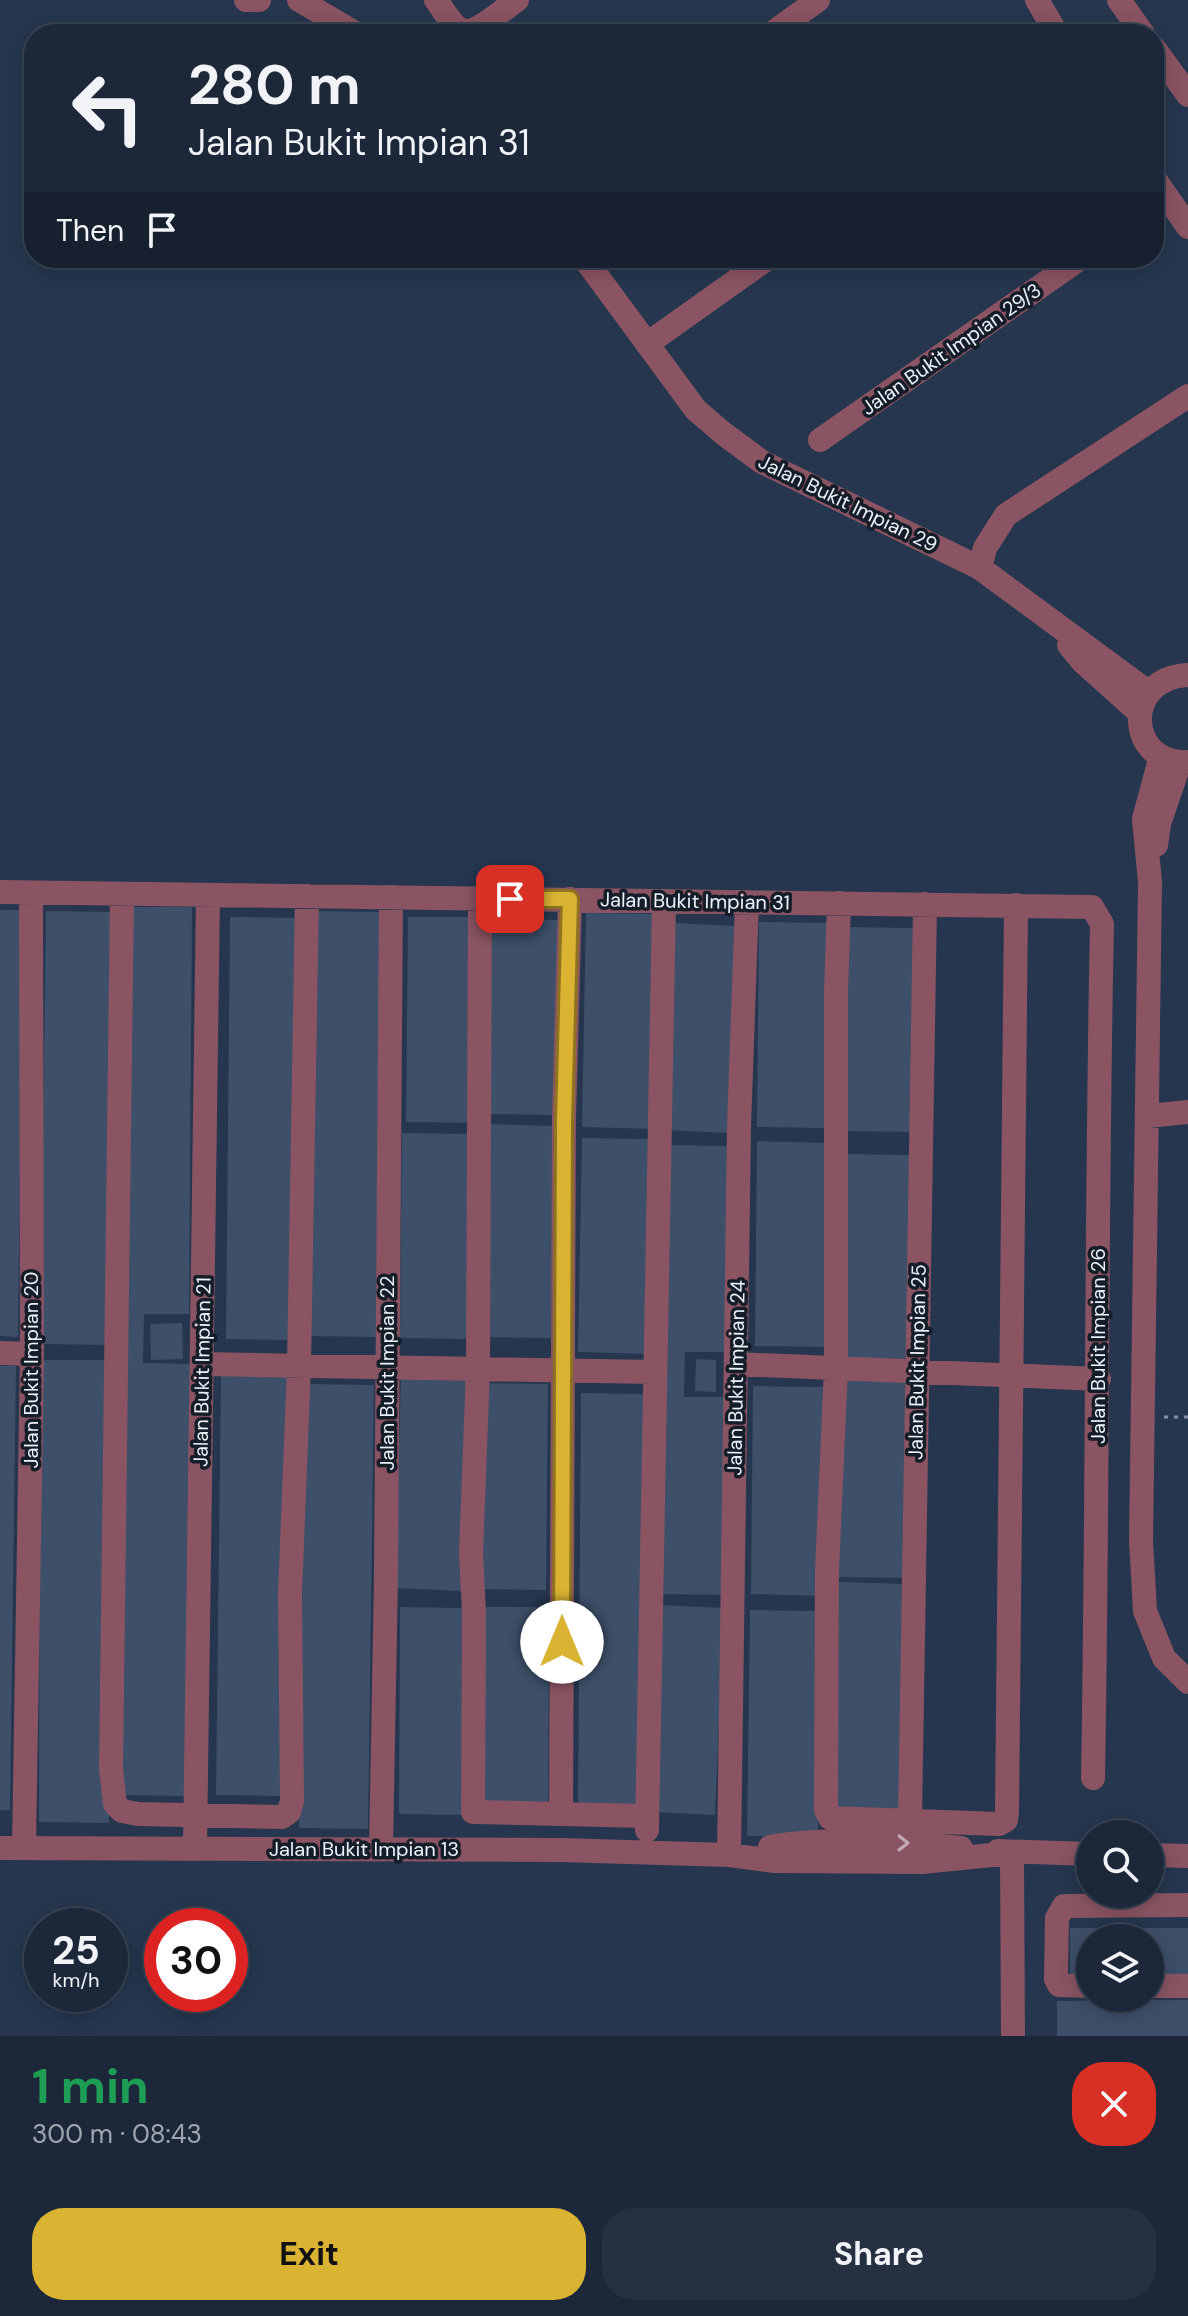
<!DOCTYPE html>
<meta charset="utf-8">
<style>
:root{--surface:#1c283a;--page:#253042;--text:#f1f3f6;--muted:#a0a6af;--line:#3a4454;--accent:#dab333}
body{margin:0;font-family:"DM Sans",sans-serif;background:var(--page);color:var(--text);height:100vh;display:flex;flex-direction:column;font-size:30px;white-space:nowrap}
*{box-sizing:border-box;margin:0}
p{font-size:26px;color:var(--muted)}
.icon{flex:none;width:44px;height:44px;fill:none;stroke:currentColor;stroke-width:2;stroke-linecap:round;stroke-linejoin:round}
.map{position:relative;height:2036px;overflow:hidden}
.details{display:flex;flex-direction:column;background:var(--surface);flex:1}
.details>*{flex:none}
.top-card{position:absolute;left:24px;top:24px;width:1140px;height:244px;border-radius:32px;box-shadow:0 4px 20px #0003,0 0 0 2px var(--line);background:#1c283a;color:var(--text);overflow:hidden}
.fabs{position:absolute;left:1076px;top:1820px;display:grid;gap:16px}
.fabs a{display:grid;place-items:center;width:88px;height:88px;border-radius:50%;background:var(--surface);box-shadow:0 4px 20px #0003,0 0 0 2px var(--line);font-size:40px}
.speed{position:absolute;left:24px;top:1908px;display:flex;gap:16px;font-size:40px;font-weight:700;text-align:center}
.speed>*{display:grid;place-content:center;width:104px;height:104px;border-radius:50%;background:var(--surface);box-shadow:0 4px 20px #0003,0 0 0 2px var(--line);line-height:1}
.speed small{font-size:20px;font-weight:400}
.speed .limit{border:12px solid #d22;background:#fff;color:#111}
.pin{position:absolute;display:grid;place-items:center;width:68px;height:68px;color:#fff;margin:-34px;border-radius:16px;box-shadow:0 4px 12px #0006}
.me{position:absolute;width:88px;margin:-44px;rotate:0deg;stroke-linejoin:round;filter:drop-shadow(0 0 6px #0008)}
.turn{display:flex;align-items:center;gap:28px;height:168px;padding:0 32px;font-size:36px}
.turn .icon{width:104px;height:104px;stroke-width:2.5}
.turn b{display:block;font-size:56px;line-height:68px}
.then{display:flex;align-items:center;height:76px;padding:0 32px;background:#0003;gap:16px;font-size:30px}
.round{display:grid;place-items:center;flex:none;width:84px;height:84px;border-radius:32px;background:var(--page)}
.head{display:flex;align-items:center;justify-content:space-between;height:136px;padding:0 32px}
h1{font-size:48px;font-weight:700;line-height:60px;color:#1e9e55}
.primary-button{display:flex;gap:16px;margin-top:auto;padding:16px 32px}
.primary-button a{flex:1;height:92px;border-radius:32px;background:var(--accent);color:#111;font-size:32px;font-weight:700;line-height:92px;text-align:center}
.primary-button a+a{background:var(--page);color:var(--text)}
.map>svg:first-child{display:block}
.building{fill:#3d4f69}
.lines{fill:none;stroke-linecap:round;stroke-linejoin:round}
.path{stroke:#8692a3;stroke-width:3;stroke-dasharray:4 6;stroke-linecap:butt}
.minor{stroke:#8a5462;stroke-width:24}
.oneway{stroke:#c0abb7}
.route-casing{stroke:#8e7421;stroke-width:20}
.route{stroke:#dab333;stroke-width:14}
.labels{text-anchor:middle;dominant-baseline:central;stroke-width:7;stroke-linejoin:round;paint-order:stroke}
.street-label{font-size:20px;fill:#ecf2fc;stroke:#151d28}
</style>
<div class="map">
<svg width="1188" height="2036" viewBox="0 0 1188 2036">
<rect width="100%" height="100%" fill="#25364e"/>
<path class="building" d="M126 907H192L189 1314H144L143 1363 190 1364 186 1796 118 1795Z
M0 910H23L18 1337 0 1336Z
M46 911 115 912 109 1345 40 1344Z
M311 911 380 912 376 1337 307 1336Z
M586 913 655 914 652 1129 582 1127Z
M230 917 300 918 295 1340 226 1339Z
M408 917H477L475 1123 406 1122Z
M489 918 558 920 555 1115 486 1114Z
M759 922 828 923 826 1128 757 1127Z
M674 923 736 926 727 1133 665 1130Z
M844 927 913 928 911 1132 842 1131Z
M486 1124 555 1126 551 1338 482 1337Z
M402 1133 472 1134 469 1339 400 1338Z
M582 1138 651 1139 647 1354 578 1352Z
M757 1141 827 1143 824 1347 755 1346Z
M666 1145 732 1146 730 1352H685L684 1397H728L726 1595 661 1594Z
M844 1154 913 1155 911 1359 842 1358Z
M182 1323 183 1359 151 1360 150 1324Z
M696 1359 716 1360V1392L695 1391Z
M40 1360H109V1823L39 1822Z
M0 1366H16L10 1810H0Z
M840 1372 909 1373 906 1578 837 1577Z
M221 1374 287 1375 281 1796 216 1795Z
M401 1376 468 1378 462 1591 395 1588Z
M479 1383 548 1384 546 1590 476 1589Z
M305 1384 374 1385 368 1829 299 1828Z
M753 1386 825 1387 822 1596 751 1594Z
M581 1393 644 1394 641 1808 578 1807Z
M839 1582 908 1584 905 1809 836 1808Z
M661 1605 724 1608 715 1815 653 1812Z
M400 1607 464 1608V1815L399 1814Z
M481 1607H549L548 1809 480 1808Z
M750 1610 821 1611 818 1837 747 1836Z
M1070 1928H1188V1977H1150V1938H1090V1977H1070Z
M1188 2000V2036H1057V2001Z"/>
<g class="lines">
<path class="path" d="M1164 1417H1188"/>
<path class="minor" d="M246 0H259
M299 0 357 34
M436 0C443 9 451 25 461 30 475 36 505 8 517 0
M1037 0 1057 34
M1119 0 1143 34
M771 34 818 0
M1154 48 1188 95
M1154 178 1188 227
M584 258 696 410 724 434 762 462 980 568 1148 692
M647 344 768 258
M820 440 1081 258
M980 568 985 548 1006 515 1188 396
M1069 645 1083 662 1140 713
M1188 675C1121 678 1127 766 1188 762
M1161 756 1144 819 1150 882 1141 1541 1145 1611 1164 1658 1188 1682
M1156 845 1159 824 1180 762
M0 892 1092 907 1102 924C1096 1208 1098 1493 1093 1778
M122 894 111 1769 115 1804 122 1811 138 1814 282 1817 289 1812 292 1801 290 1594 299 1367 307 896
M480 898 478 1369 471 1553 474 1614 473 1812 561 1814
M570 899 564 1120 561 1814 647 1816
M839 903 836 993V1367L827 1571 826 1810 830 1818 999 1824 1006 1820 1007 1812 1016 905
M1148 1116 1188 1112
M0 1353 32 1354
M202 1364 655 1372
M736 1364 1099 1379
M910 1820 925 904
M647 1830 664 901
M770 1847C826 1837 904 1842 961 1848
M0 1848 560 1850 729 1855 775 1861 922 1862 1012 1853
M24 1848 32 1354 31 893
M195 1849 208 895
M381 1849 386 1577 391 897
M998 1851 1090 1854
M1012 1853 1013 2036
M729 1855 739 1126 747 902
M1150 1855 1188 1856
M1090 1986 1059 1985 1056 1979 1057 1918 1064 1906 1188 1905
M1150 1986H1188"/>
</g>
<defs><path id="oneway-chevron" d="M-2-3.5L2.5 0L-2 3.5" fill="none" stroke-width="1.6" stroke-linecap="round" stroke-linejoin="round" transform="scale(2)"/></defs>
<use class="oneway" href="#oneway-chevron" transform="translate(903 1843) rotate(1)"/>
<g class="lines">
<g class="route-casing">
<path id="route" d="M510 899H570L564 1120 562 1642"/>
</g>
<use href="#route" class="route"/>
</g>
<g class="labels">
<g class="street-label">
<text transform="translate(951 349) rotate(-35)">Jalan Bukit Impian 29/3</text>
<text transform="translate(848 503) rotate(26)">Jalan Bukit Impian 29</text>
<text transform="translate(695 901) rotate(1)">Jalan Bukit Impian 31</text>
<text transform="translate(1098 1346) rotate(-90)">Jalan Bukit Impian 26</text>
<text transform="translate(917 1362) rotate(-89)">Jalan Bukit Impian 25</text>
<text transform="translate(31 1370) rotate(-90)">Jalan Bukit Impian 20</text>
<text transform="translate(202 1372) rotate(-89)">Jalan Bukit Impian 21</text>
<text transform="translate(387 1373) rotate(-90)">Jalan Bukit Impian 22</text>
<text transform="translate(736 1378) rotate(-89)">Jalan Bukit Impian 24</text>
<text x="364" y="1849">Jalan Bukit Impian 13</text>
</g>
</g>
</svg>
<div class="fabs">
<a><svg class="icon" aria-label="search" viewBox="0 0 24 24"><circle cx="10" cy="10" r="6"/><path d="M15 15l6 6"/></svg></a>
<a><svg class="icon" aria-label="layers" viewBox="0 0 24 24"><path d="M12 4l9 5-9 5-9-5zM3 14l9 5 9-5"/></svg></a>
</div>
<div class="speed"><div>25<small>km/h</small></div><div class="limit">30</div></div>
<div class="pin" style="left:510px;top:899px;background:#d93025"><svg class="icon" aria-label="arrive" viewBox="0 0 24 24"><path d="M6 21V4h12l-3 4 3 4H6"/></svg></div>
<svg class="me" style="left:562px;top:1642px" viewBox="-20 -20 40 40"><circle r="19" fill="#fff"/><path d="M0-13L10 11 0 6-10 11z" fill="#dab333"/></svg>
<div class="top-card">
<div class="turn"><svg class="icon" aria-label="left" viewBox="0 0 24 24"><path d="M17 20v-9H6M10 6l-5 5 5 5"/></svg><div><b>280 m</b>Jalan Bukit Impian 31</div></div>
<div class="then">Then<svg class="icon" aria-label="arrive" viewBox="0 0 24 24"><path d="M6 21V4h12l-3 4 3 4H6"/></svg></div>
</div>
</div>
<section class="details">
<div class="head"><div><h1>1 min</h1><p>300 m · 08:43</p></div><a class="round" style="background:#d93025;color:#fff"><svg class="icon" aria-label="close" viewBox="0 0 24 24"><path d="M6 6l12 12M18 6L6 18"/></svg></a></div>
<div class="primary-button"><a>Exit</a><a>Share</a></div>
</section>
